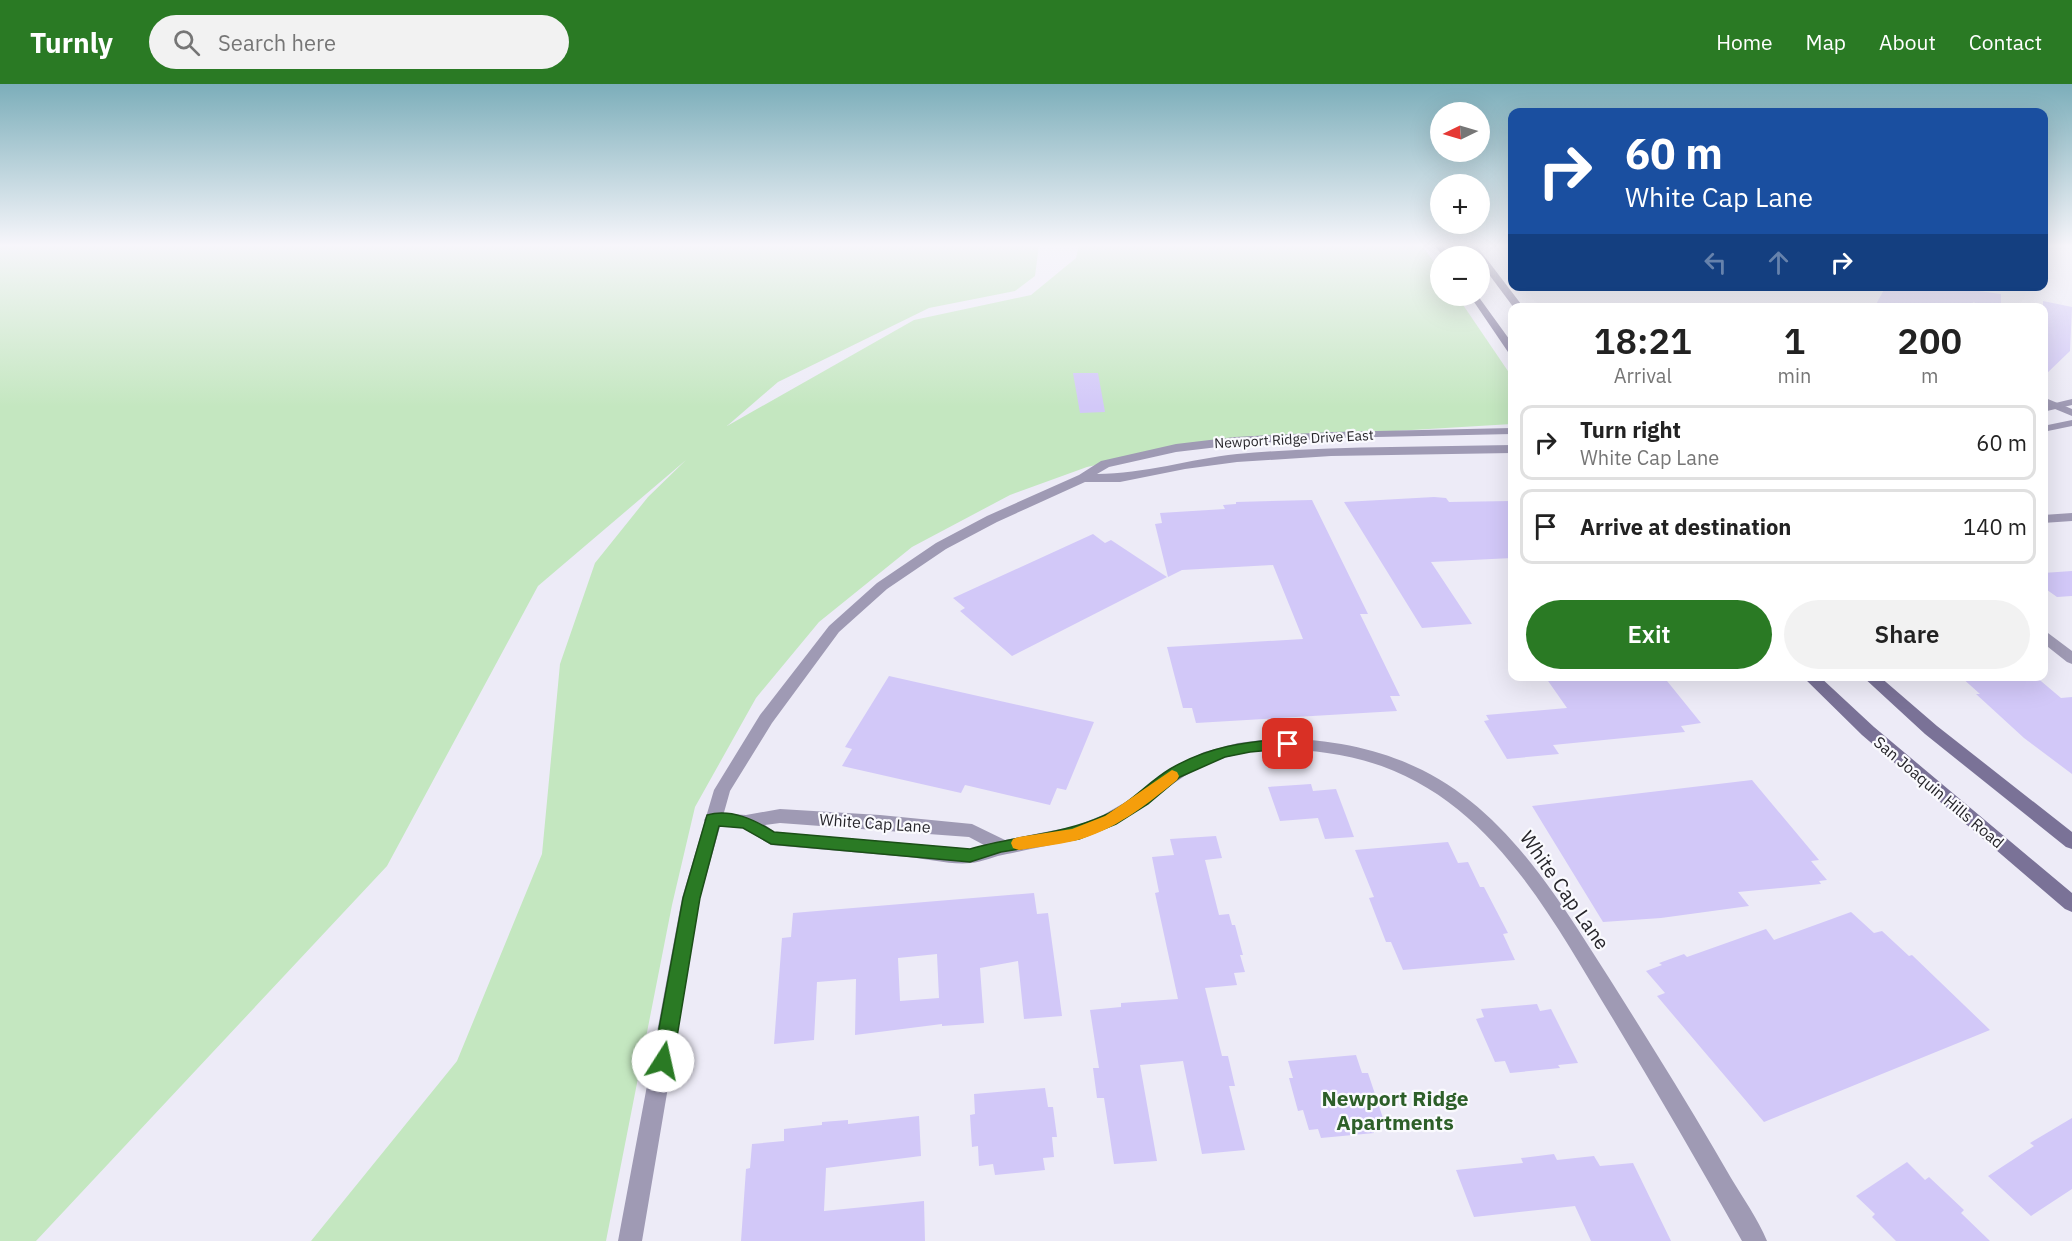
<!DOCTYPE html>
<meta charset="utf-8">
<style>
:root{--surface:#fff;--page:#f2f2f2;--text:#222;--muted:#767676;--line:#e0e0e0;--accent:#2a7a24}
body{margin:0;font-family:"IBM Plex Sans",sans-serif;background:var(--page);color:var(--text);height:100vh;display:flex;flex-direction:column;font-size:22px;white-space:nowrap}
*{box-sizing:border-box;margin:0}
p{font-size:20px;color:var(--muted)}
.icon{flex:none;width:33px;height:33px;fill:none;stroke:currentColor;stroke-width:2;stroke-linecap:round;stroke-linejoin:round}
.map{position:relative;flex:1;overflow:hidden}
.side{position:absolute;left:1508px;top:219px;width:540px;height:378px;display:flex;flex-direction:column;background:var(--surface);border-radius:12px;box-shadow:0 6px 24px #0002}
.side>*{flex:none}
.top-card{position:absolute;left:1508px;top:24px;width:540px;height:183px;border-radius:12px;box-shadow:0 6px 24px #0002;background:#1a4fa0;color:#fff;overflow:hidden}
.needle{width:39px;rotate:265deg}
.buttons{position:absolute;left:1430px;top:18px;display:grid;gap:12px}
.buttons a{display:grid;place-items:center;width:60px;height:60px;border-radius:50%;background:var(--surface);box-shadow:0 6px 24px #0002;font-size:30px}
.pin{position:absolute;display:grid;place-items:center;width:51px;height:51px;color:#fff;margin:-26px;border-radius:12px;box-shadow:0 3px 9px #0006}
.me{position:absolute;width:66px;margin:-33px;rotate:10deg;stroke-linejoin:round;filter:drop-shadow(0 0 4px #0008)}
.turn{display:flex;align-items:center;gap:21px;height:126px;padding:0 18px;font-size:27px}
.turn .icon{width:78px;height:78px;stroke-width:2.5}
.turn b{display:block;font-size:42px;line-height:51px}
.lanes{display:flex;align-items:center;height:57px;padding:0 18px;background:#0003;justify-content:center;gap:30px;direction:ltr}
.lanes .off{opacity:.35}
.eta{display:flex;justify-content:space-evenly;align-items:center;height:102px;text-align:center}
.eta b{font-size:36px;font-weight:600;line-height:42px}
.primary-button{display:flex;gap:12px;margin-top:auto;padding:12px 18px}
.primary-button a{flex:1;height:69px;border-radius:36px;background:var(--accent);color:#fff;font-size:24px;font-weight:600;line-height:69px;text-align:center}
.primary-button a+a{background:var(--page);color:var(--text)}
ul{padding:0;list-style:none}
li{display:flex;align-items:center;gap:18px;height:75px;margin:0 12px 9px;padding:0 6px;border:3px solid var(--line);border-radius:12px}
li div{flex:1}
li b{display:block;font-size:22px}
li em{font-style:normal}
header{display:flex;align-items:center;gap:36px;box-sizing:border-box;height:84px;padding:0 30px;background:var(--accent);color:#fff}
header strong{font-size:28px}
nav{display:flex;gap:33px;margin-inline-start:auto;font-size:21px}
.search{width:420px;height:54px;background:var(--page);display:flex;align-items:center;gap:15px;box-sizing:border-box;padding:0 21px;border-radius:33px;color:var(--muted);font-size:22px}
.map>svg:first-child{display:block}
.green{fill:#c4e7c0}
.building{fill:#d2c8f8;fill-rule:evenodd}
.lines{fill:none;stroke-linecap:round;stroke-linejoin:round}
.minor{fill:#9f9ab4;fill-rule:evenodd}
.tertiary{fill:#9f9ab4;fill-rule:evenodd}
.secondary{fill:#7a7297;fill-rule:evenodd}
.route{fill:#2a7a24;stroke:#1b4f17;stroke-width:1.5}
.slow{fill:#f59e0b}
.labels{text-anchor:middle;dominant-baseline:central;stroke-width:4.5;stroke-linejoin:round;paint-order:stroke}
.far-street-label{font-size:14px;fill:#26252a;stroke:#fafafe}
.street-label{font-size:16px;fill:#26252a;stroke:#fafafe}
.near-street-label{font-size:20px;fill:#26252a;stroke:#fafafe}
.near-neighbourhood-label{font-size:21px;font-weight:bold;fill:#2d5f29;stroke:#fafafe}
</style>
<header>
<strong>Turnly</strong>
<div class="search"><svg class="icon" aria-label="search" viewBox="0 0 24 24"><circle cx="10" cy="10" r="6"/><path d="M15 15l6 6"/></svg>Search here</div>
<nav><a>Home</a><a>Map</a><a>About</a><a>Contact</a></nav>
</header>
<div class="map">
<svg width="2072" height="1157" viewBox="0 0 2072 1157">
<rect width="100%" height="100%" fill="#edebf7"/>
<path class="green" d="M0 161H1039L1035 192 1015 207 929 224 778 298 727 342 914 236 1031 211 1076 174 1079 161H1422L1440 187V212H1457L1512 293V340L1196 359 1087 383 1010 411 912 463 819 538 756 614 695 723 672 821 606 1157H311L457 977 542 770 560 580 595 479 648 413 686 376 538 502 387 782 36 1157H0Z"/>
<path class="building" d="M1886 202H1941L2001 210V224H1980L1974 218 1966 224H1874Z
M2043 217 2072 223 2070 267 2043 293Z
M1073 289H1098L1105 328 1080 329Z
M1434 413 1446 414 1449 418 1512 417V474L1431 478 1472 540 1422 544 1344 418Z
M1312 416 1368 530H1360L1400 612H1390L1397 627 1196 639 1192 624H1183L1167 563 1303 555 1273 481 1182 486 1168 493 1155 440 1162 439 1160 429 1225 425 1223 421 1236 420V418Z
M1093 450 1105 459 1111 456 1167 493 1012 572 960 527 965 524 953 514Z
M2072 487V512L2057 513 2043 503V489Z
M889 592 1094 638 1066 706 1057 704 1050 721 965 701 961 709 842 682 852 665 845 663Z
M1565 592H1663L1701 639 1681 642 1685 648 1553 661 1559 670 1507 675 1484 637 1489 636 1486 631 1567 624 1546 594Z
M1960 592H2035L2061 614 2072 613V690L2024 654 1976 610H1980Z
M1752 696 1819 776 1811 777 1827 796 1819 797 1821 800 1738 808 1749 822 1661 834 1603 838 1532 722Z
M1311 700 1313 707 1336 705 1354 753 1325 755 1318 734 1280 737 1268 703Z
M1216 752 1222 774 1205 776 1219 831 1229 830 1232 841H1235L1243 871H1240L1245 888 1234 889 1237 901 1205 904 1222 972H1228L1235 1002H1229L1245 1066 1202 1070 1183 977 1140 981 1157 1077 1114 1080 1104 1014H1097L1093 984H1099L1090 926 1121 923V919L1178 915 1155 809 1159 808 1152 773 1174 771 1170 755Z
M1448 758 1458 779 1468 778 1480 803H1484L1508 849 1503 850 1515 876 1403 886 1391 858H1386L1369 814 1374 813 1355 766Z
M1034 809 1037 830 1048 829 1062 932 1024 935 1018 877 980 884 984 939 942 942V940L855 951 856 895 817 898 814 956 774 960 782 854 791 853 793 829ZM937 870 939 914 900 917 898 874Z
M1851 828 1874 849 1882 847 1909 872 1912 871 1990 946 1764 1038 1657 912 1665 909 1646 887 1662 881 1659 879 1684 870 1687 873 1766 845 1774 856Z
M1537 920 1540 927 1551 925 1578 979 1558 981 1560 984 1510 989 1505 977 1495 978 1476 935 1484 933 1481 925Z
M1356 971 1362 989H1368L1385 1040 1372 1041 1374 1049 1321 1054 1318 1045 1309 1046 1303 1026 1298 1027 1289 994H1293L1288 977Z
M1045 1004 1048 1023H1053L1057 1053H1052L1054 1073 1043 1074 1045 1086 995 1091 993 1080 979 1082 978 1062 972 1063 970 1031 975 1030 974 1010Z
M919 1032 921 1072 826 1084 824 1127 924 1117 925 1157H741L746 1085 750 1084 752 1060 784 1057V1045L822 1041V1038L848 1036V1040Z
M2072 1034V1105L2031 1132 1988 1092 2034 1062 2030 1059Z
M1554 1070 1557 1076 1594 1072 1600 1082 1633 1079 1671 1157H1591L1575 1122 1474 1133 1456 1086 1523 1079 1521 1074Z
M1907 1078 1925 1096 1929 1093 1964 1126 1961 1129 1990 1157H1896L1872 1133 1875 1130 1856 1112Z"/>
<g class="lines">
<path class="minor" d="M1973 220 1976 221 1978 224H1968Z
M2043 313 2072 325V332L2043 320Z
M2072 429V437L2043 439V431Z
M2043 547 2048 549 2072 567V580L2067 578 2043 559Z
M1278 654C1437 658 1506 732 1586 858 1610 895 1633 932 1656 969 1682 1011 1707 1052 1731 1094 1743 1114 1758 1135 1767 1157H1742C1700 1082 1657 1008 1613 935 1542 818 1477 689 1327 669 1292 664 1255 664 1221 675 1176 688 1147 727 1104 745 1073 758 1040 763 1007 770 995 772 982 778 971 779 951 781 928 775 908 773 862 769 817 765 771 761L743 744 707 741 704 736 707 731 713 729 746 731 780 725 880 731 972 740 1005 756 1076 742 1103 731 1129 716 1168 686 1204 668 1238 659ZM780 739 969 753 984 761 971 765 775 748 765 741Z"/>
<path class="tertiary" d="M2072 315V321L2043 328V322Z
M2072 336V342L2043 348V342Z
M1512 344V350L1332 354 1235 361 1176 368 1109 383 1097 390C1144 390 1190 375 1237 370 1328 362 1421 363 1512 361V369L1331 372 1237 378 1185 385 1120 398H1085L997 438 946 465 887 505 839 548 772 639 730 707 700 814 642 1157H618L682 814 714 706 760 631 829 542 877 499 936 459 987 432 1079 391 1101 377 1176 360 1235 353 1332 348Z"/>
<path class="secondary" d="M1434 161H1442L1451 172H1443Z
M1468 161H1476L1524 224H1514L1479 177V172H1476Z
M1470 212H1478L1512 259V269L1508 268Z
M1802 592H1819L1874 643 2072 809V828L2065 825 1862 651Z
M1862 592H1879L1937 642 2072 748V765L2066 763 1925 650Z"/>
</g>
<linearGradient id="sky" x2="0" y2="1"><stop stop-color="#7caeba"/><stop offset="0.5" stop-color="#f7f6fb"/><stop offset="1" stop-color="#f7f6fb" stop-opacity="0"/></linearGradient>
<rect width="2072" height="323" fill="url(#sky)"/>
<path class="route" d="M1288 655 1293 656 1296 660 1293 664 1250 668 1225 673 1180 693 1148 720 1116 740 1079 755 1001 768 970 778 771 760 743 744 719 742 700 814 673 977 670 984 663 986 656 984 653 977 683 814 707 731C731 724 755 736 774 748L970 765C1014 752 1061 751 1103 732 1129 721 1147 699 1170 685 1207 663 1246 657 1288 655Z"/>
<path class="slow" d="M1172 686 1177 688 1179 692 1177 696C1146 721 1114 747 1074 757 1056 761 1037 763 1019 766L1013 764 1011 759 1013 755 1019 753 1072 745 1105 732Z"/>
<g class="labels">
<g class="far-street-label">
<text transform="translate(1294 355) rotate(-3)">Newport Ridge Drive East</text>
</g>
<g class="street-label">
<text transform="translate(1939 708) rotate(40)">San Joaquin Hills Road</text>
<text transform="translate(875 739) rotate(4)">White Cap Lane</text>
</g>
<g class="near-street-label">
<text transform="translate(1565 806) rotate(55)">White Cap Lane</text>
</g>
<g class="near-neighbourhood-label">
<text x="1395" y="1014">Newport Ridge<tspan x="1395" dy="24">Apartments</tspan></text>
</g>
</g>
</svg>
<div class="buttons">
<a><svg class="needle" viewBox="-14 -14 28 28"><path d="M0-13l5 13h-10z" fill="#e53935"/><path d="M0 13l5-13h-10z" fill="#767676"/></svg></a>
<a>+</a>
<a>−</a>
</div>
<div class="pin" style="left:1288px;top:660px;background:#d93025"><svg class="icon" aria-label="arrive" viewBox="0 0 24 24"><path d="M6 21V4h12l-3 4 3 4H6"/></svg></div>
<svg class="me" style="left:663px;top:977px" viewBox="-20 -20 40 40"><circle r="19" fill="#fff"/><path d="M0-13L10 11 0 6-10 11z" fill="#2a7a24"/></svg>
<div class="top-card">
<div class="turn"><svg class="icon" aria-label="right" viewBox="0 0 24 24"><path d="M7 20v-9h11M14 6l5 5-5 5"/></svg><div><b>60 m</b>White Cap Lane</div></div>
<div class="lanes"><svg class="icon off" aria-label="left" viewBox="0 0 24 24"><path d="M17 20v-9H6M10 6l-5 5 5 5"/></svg><svg class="icon off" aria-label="ahead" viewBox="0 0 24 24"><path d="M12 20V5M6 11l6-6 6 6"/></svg><svg class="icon" aria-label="right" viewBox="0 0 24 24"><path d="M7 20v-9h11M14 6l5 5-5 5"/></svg></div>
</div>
<section class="side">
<div class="eta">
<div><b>18:21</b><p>Arrival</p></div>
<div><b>1</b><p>min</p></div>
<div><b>200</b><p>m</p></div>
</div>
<ul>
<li><svg class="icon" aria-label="right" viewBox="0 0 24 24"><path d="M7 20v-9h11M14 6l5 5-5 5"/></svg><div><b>Turn right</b><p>White Cap Lane</p></div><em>60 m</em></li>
<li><svg class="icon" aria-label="arrive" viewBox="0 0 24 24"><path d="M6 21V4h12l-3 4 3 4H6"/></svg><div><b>Arrive at destination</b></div><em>140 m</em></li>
</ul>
<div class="primary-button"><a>Exit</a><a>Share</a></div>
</section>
</div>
